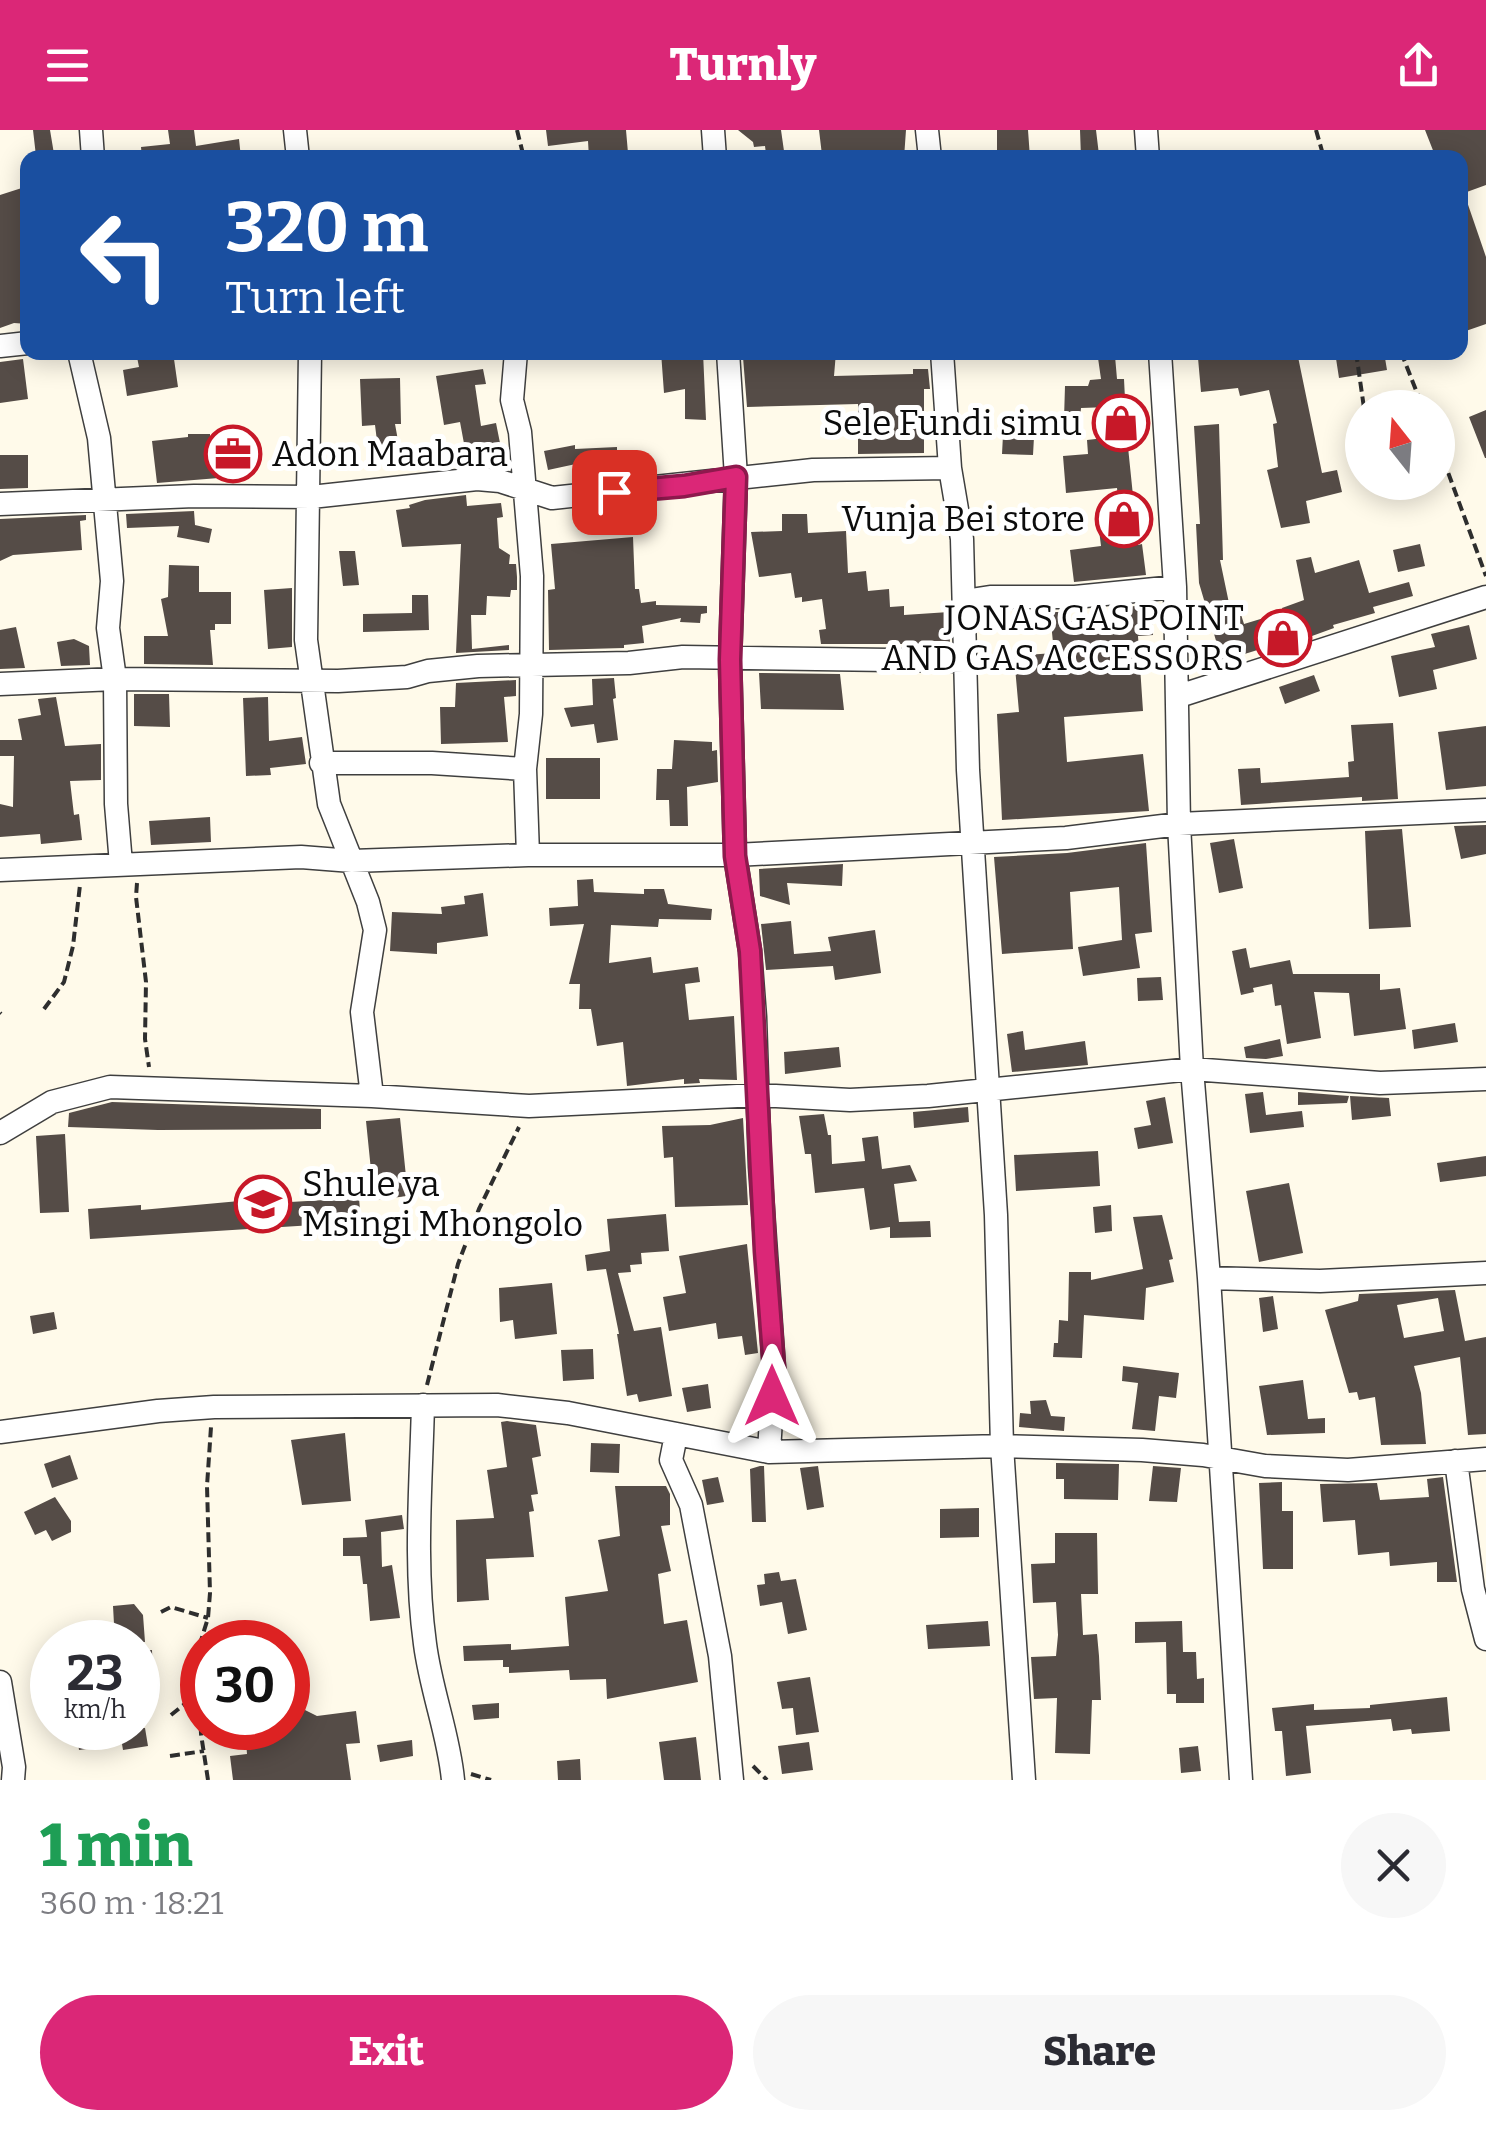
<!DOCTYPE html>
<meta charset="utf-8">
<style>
:root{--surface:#fff;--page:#f7f7f7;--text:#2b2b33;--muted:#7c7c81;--accent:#db2777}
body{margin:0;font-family:Bitter,serif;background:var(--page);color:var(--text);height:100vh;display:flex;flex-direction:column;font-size:38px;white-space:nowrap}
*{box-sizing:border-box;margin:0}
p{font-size:32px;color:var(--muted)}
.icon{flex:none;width:55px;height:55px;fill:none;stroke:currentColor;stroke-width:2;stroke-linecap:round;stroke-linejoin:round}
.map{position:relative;height:1650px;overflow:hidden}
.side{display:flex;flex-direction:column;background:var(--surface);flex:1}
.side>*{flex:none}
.banner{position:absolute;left:20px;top:20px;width:1448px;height:210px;border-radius:20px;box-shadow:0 5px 25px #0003;background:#1a4fa0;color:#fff;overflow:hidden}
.needle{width:65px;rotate:343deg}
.buttons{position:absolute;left:1345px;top:260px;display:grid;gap:20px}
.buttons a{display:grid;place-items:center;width:110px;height:110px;border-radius:50%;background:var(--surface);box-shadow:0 5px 25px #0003;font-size:50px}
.speed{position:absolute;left:30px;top:1490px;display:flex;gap:20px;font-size:50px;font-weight:700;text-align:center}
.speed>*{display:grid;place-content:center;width:130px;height:130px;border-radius:50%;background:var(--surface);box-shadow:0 5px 25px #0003;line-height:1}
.speed small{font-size:25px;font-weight:400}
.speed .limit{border:15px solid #d22;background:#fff;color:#111}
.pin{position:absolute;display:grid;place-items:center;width:85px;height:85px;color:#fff;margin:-42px;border-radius:20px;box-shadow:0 5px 15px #0006}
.me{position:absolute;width:110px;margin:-55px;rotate:0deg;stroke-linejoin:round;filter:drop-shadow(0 0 8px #0008)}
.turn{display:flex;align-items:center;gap:35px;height:210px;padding:0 40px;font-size:45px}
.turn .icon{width:130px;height:130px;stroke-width:2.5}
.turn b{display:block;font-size:70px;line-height:85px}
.round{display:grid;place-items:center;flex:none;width:105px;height:105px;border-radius:52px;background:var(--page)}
.summary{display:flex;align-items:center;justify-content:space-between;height:170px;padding:0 40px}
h1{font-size:60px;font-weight:800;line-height:75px;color:#1e9e55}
.button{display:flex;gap:20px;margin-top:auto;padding:20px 40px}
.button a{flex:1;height:115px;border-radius:60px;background:var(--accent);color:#fff;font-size:40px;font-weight:800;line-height:115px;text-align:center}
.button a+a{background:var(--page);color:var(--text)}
header{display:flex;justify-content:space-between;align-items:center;height:130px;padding:0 40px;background:var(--accent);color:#fff;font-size:45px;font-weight:800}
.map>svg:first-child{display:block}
.building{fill:#554c47;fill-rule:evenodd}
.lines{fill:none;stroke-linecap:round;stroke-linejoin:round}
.minor-casing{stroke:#3f3f3f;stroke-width:25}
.path{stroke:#2e2e2e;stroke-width:4;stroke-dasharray:10 5;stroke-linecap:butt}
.minor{stroke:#fff;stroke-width:22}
.route-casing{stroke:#8e194d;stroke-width:25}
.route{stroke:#db2777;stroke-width:18}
.labels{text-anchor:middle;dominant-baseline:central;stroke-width:10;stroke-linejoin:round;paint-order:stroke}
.poi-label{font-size:35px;fill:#0c0c0c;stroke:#fff;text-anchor:end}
</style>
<header><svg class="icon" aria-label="menu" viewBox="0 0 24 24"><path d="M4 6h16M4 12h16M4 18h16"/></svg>Turnly<svg class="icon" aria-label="share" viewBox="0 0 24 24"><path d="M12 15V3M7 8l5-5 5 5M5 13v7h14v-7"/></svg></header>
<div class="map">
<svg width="1486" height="1650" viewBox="0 0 1486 1650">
<rect width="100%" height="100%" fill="#fffaea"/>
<path class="building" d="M33 0H50L54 24 36 26Z
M168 0H194L196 16 239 9 241 28H142L141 17 170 14Z
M546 0H626L628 23 625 28H589L588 11 548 16Z
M738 0H781L784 21 766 24 765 16 754 17 753 12Z
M819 0H906L904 28 822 25Z
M997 0H1028L1030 28H997Z
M1080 0H1096L1099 25 1081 28Z
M1425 0H1486V55L1464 63 1486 127V194L1460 203V28H1436Z
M28 56 23 81 28 89V194L14 193 0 198V65Z
M136 222H173L178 257 127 266 123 240 139 237Z
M661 222H703L706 290 685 289V259L664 263Z
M765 222H836L834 246 913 244V239H928L930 259H924V323L858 324V274L747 277 743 227H765Z
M1252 222H1297L1322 343 1337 340 1342 362 1306 371 1310 393 1281 398 1267 340 1278 337 1273 294 1277 293 1269 260 1240 266 1238 258 1201 262 1198 228 1223 226 1224 228Z
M1335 222H1384L1387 240 1339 248Z
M1115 226 1117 249H1124L1126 289H1129L1132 317H1128L1132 356 1138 415 1142 414 1146 445 1074 452 1070 420 1101 416 1099 400 1121 398 1117 358 1066 363 1063 326 1088 324 1087 310 1113 307 1110 277 1081 278 1080 290 1064 289 1065 256H1088L1090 250 1101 249 1098 228Z
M23 229 28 269 0 273V232Z
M483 239 486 254 475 255 481 296 496 293 501 318 492 320 494 331 468 335 460 292 444 295 436 246Z
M400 248 401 294H395L399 316 378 319 375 295 362 296 360 249Z
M1486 280V328H1485L1469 287Z
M1219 294 1223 430H1220L1230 478 1238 475 1244 494 1283 482 1282 478 1304 470 1296 430 1311 427 1315 443 1359 430 1369 463 1409 452 1413 466 1373 477 1375 483 1333 495 1334 498 1301 510 1300 507 1222 531 1199 453 1196 394H1200L1194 296Z
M188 304H210V317H230L231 347 157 353 152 311 188 307Z
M1003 305 1034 307 1033 325 1002 324Z
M575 315V319L617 317V332L599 333V329L548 340 544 321Z
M0 325H28V358L0 359Z
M466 365 467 376 501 373 503 387 497 388 499 418 510 425 509 434H516L517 447V460H511L510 467 487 466 486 485H471L472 519 509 515V520L456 523 461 414 402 417 396 380 410 378 409 375 425 370Z
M194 381 195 395 212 399 209 413 177 407 179 396 127 398 126 384Z
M782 384H807L808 403 846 401 848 443 866 441 868 461 889 459 890 477 904 476V485L949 482 950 514H821L819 500 826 499 822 469 802 472V467L795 468 791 443 759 447 751 402 782 401Z
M86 385V390L80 391 82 420 13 425 0 431V389Z
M633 407 635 459H639L641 473 656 471V475L707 476V483L701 484 700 493 680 492 681 488 642 496 644 513 624 515V518L549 520 548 460 555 459 551 414Z
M1420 414 1425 436 1398 442 1393 420Z
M339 421H355L359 455 343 456Z
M169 435 199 436V462H231V494H215V500H210L213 535 144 534V506H168L161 469 168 467Z
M292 458V517L268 519 264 460Z
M412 465H428L429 500 363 502V484L412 483Z
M1151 474 1153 505 1138 506 1143 581 1064 587 1067 632 1143 624 1149 681 1002 690 997 584 1019 582 1014 526 1054 523 1050 482H1066L1067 491H1089V498L1120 494 1119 478Z
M1469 495 1477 529 1433 540 1437 559 1399 567 1391 526 1435 517 1431 504Z
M16 497 25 538 0 539V500Z
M74 509 89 516 90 535 61 536 57 512Z
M759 543 840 544 844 580 761 579Z
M1314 545 1320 561 1285 574 1279 557Z
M614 548 616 568 613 569 618 610 597 613 594 594 571 597 564 578 593 575 592 549Z
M516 550V566L504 567 508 612 441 614 440 577H455L456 553Z
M134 564H169L170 597 134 596Z
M56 567 65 616 101 614V650L70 651 74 685 79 684 82 710 41 714 40 704 0 707V674L13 677 14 626H0V610H22L18 589 41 585 38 569Z
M268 567 269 611 302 607 306 634 270 638 271 645 246 646 243 568Z
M1393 593 1398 669 1362 671V667L1241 675 1238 639 1260 638 1261 653 1349 647 1348 632 1354 631 1351 595Z
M1486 596V656L1446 660 1438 602Z
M674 610 712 612V621L717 620 718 652 687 657 688 696H670L669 670H656L657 639H672Z
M546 628H600V669H546Z
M210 687 211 712 151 715 149 691Z
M1486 695V724L1461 729 1454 696Z
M1402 699 1411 797 1369 799 1365 701Z
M1234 709 1243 758 1219 763 1210 713Z
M1146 713 1152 802 1135 804 1140 838 1083 846 1078 817 1122 810 1119 757 1070 762 1073 819 1002 824 994 727 1067 723Z
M843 734 842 756 787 753 790 775 760 766 759 739Z
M593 749 594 762 644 764V759H664L668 774 712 779 711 790 659 789 658 797 611 795 609 833 651 827 653 843 698 837 700 852 685 854 689 890 734 886 737 950 699 949 700 953 684 954V949L627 956 623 912 597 916 591 879H579L580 854H569L584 794 550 796 549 778 578 776 577 750Z
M483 763 488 806 437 813V824L390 821 392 782 442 784 441 777 465 774 464 766Z
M791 791 794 824 831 821 828 807 875 800 881 843 835 850 833 836 766 840 761 794Z
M1246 818 1250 838 1290 830 1293 844H1380V860L1400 858 1406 899 1354 906 1349 863 1314 862 1321 908 1287 914 1281 875 1275 876 1272 854 1253 858 1254 862 1241 865 1232 821Z
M1161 847 1163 870 1138 871 1137 848Z
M1455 893 1458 912 1414 919 1412 900Z
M1023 901 1025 920 1085 911 1088 935 1012 942 1007 904Z
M1280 909 1283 926 1266 929 1246 928 1244 917Z
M839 917 841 937 785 944 784 922Z
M1263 962 1266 985 1302 981 1304 997 1250 1003 1245 964Z
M1298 962 1349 966 1347 973 1298 975Z
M1350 966 1389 968 1391 986 1352 990Z
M1165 967 1173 1013 1138 1019 1134 998 1151 995 1146 971Z
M112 972 321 979V999L158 1000 68 997 69 983Z
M968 977 969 992 914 998 913 982Z
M824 984 828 1005H831L832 1034 865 1031 862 1008 878 1006 882 1039 910 1035 917 1051 894 1054 899 1092 930 1091 931 1107 890 1108V1097L870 1100 864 1058 815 1063 811 1024H805L799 986Z
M400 988 408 1066 374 1070 366 991Z
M743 988 748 1075 675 1077 673 1027 664 1028 662 996 710 995Z
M65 1004 69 1082 40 1083 36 1006Z
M1098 1021 1100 1056 1016 1061 1014 1025Z
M1486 1026V1046L1440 1052 1437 1033Z
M1289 1053 1303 1123 1259 1132 1246 1061Z
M273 1068V1073L359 1068 361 1092 90 1109 88 1079 141 1075V1080Z
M1111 1075 1112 1101 1095 1103 1093 1077Z
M666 1084 669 1121 641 1123 642 1134 630 1135 631 1142 618 1143 634 1201 661 1197 672 1266 639 1272 637 1264 627 1266 617 1204H619L606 1139 587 1141 585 1125 610 1121 607 1089Z
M1162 1085 1173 1129 1169 1130 1174 1152 1146 1158 1144 1190 1084 1185 1082 1228 1053 1227 1054 1213H1058L1059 1190 1068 1191 1069 1142H1091V1150L1143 1139 1133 1087Z
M747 1114 758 1223 745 1225 742 1206 718 1209 716 1193 669 1201 663 1167 686 1163 679 1126Z
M552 1153 557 1204 515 1209 513 1190 500 1192 499 1158Z
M1455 1160 1465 1211 1486 1207V1304L1468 1305 1460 1227 1414 1236 1421 1263 1426 1314 1381 1315 1375 1267 1359 1270 1357 1262 1349 1263 1325 1180 1358 1171 1359 1164ZM1438 1168 1444 1201 1404 1208 1397 1175Z
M1273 1166 1278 1199 1263 1202 1259 1168Z
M54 1182 57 1199 33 1204 30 1186Z
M593 1219 594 1249 563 1251 561 1220Z
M1123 1236 1179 1243 1176 1268 1159 1266 1155 1301 1132 1299 1138 1253 1122 1251Z
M1303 1250 1308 1289 1325 1288V1303L1267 1305 1259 1256Z
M708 1254 711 1278 687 1282 682 1258Z
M1046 1270 1051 1286 1065 1287 1064 1301 1019 1297 1020 1283 1031 1284 1030 1271Z
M507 1291 536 1295 541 1326 532 1328 538 1364 531 1365 534 1381 529 1382 534 1427 486 1429 489 1470 457 1472 456 1390 494 1388 487 1340 507 1337 501 1292Z
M345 1303 351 1371 302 1375 291 1310Z
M591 1313 620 1314 619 1343 590 1342Z
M70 1325 78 1349 52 1358 44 1334Z
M1056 1333 1119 1334 1118 1370 1064 1369V1349H1056Z
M760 1336H764L766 1392H752L750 1339Z
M818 1336 824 1377 807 1380 800 1338Z
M1153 1336 1181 1338 1177 1372 1149 1371Z
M718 1347 724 1372 707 1375 702 1350Z
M1443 1347 1457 1452H1437V1432L1390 1436 1389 1422 1358 1425 1355 1390 1323 1392 1320 1354 1377 1353 1380 1370 1429 1367 1427 1349Z
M1282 1352V1381H1293V1439H1263L1259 1353Z
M615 1356H666L670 1364V1395L661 1396 671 1441 658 1444 664 1494 687 1490 698 1552 607 1569 606 1549 570 1550 569 1540 509 1543V1537H503V1530L464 1531 463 1516 511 1514V1520L569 1516 565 1467 608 1461 598 1410 620 1406Z
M55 1367 71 1391V1402L52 1411 46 1400 35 1405 24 1382Z
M979 1378V1407L940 1408V1379Z
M402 1385 404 1399 381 1402 382 1437 392 1435 400 1488 370 1491 367 1454H363L360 1426H343V1408L367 1407 365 1390Z
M1055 1403H1097L1098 1464H1081L1083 1505 1097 1504 1099 1526 1101 1570H1092L1090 1624 1055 1623 1057 1568 1034 1569 1031 1527 1056 1526 1058 1505 1056 1472 1033 1473 1031 1434 1055 1433Z
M779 1442 781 1451 796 1449 807 1500 788 1504 782 1472 760 1476 757 1455 765 1454 764 1444Z
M134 1474 143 1485 145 1512H115L113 1476Z
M988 1491 990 1516 928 1519 926 1495Z
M1182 1491 1183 1522H1196L1197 1549 1204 1548V1573H1176V1564H1167L1166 1512 1135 1513V1492Z
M152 1520 153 1546 138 1553V1521Z
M810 1547 819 1602 796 1605 793 1578 782 1579 777 1552Z
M1447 1567 1450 1601 1412 1604 1411 1599 1393 1601 1391 1589 1306 1596 1311 1643 1286 1646 1282 1601H1275L1272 1578 1314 1574V1580L1370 1578V1575Z
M499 1573V1588L474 1590 472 1575Z
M303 1579 317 1586 356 1581 360 1613 346 1614 351 1650H233L230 1626 247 1624 245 1598H288V1580Z
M76 1598H145L148 1616 123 1620 122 1614 79 1620Z
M696 1607 701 1650H664L659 1612Z
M412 1610 413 1626 380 1632 377 1615Z
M809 1612 813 1640 782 1644 778 1616Z
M1198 1616 1201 1641 1181 1643 1179 1618Z
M580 1629 581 1650H558L557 1631Z"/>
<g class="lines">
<g class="minor-casing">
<path id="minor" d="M91 0 93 28
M295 0 298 28
M713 0 715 28
M927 0 930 28
M1146 0 1148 28
M0 216 28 213
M79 222 99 308 112 451 108 498 115 549 116 674 121 734
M310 222 306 510 329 674 368 772 375 800 362 882 372 966
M516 222 512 270 520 302 532 446 531 584 525 639 528 725
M728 222 736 347 730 530 735 725 750 821 755 887 760 1037 774 1238 769 1322
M942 222 950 338 962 409 968 640 996 1085 1002 1316 1024 1650
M1160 222 1175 457 1179 694 1192 939 1209 1148 1241 1650
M0 374 194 366 311 367 477 349 500 351 552 368 813 340 950 338
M964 471 990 467H1075L1175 457
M0 554 115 549 338 551 407 547 428 541 478 536 629 533 683 527 963 531
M1179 566 1486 467
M321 633H432L525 639
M0 740 301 727 352 731 528 725H735L1066 708 1179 694 1486 680
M0 1003 52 972 110 957 372 966 529 976 758 965 850 970 928 966 1192 939 1380 953 1486 949
M1209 1148 1320 1151 1486 1143
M423 1275C421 1354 414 1435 425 1514 431 1561 449 1605 453 1650
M0 1302 158 1281 214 1277 497 1275 568 1283 769 1322 1002 1316 1142 1320 1203 1325 1265 1336 1348 1340 1486 1329
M676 1305 671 1330 691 1375 720 1526 732 1650
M1456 1331 1473 1459 1486 1509
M0 1552 14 1637 13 1650"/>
</g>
<path class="path" d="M517 0 524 28
M1316 0 1324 28
M1235 222H1239
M1356 222 1364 278
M1401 222 1423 278
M1438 315 1486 446
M1358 339 1362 325
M137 753 136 767 146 852 145 909 149 937
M44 879 64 852 73 816 80 755
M0 883 1 884
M427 1255 458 1134 479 1079 519 997
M161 1482 171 1477 208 1488
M171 1585 202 1560
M170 1626 204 1621
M753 1636 767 1650
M471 1644 491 1650
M208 1650 201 1604 198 1520 208 1488 210 1463 207 1356 211 1297"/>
<use href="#minor" class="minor"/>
</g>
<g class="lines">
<g class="route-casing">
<path id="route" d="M614 362 684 356 736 347 730 530 735 726 750 821 765 1121 774 1238 772 1266"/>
</g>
<use href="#route" class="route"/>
</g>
<defs>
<g id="shop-ring" transform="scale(2.875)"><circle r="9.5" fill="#fff" stroke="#c71828" stroke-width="1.5"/><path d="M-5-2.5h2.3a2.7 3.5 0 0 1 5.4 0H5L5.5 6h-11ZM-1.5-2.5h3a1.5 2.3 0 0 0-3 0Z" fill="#c71828"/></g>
<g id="office-ring" transform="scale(2.875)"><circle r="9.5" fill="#fff" stroke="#c71828" stroke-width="1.5"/><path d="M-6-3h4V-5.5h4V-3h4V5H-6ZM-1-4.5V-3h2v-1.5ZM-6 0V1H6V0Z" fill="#c71828"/></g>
<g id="school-ring" transform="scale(2.875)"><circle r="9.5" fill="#fff" stroke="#c71828" stroke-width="1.5"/><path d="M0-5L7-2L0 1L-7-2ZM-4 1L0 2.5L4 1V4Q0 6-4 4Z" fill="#c71828"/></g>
</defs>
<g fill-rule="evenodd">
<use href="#shop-ring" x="1121" y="293"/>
<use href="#office-ring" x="233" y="324"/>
<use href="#shop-ring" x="1124" y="389"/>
<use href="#shop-ring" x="1283" y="508"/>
<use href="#school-ring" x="263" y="1074"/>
</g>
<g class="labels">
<g class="poi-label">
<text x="1082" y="293">Sele Fundi simu</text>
<text x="272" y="324" text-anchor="start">Adon Maabara</text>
<text x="1085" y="389">Vunja Bei store</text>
<text x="1244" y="488">JONAS GAS POINT<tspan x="1244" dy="40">AND GAS ACCESSORS</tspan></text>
<text x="302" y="1054" text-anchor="start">Shule ya<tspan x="302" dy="40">Msingi Mhongolo</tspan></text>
</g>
</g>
</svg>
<div class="buttons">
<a><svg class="needle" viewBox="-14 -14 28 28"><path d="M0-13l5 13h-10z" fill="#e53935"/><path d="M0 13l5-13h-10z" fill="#7c7c81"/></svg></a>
</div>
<div class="speed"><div>23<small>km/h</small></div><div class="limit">30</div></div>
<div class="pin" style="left:614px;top:362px;background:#d93025"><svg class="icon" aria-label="arrive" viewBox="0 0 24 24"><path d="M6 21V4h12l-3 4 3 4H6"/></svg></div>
<svg class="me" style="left:772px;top:1266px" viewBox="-20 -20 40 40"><path d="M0-17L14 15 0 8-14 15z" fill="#db2777" stroke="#fff" stroke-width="4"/></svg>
<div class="banner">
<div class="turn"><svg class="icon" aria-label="left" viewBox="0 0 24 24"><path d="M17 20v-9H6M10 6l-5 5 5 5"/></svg><div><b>320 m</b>Turn left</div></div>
</div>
</div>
<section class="side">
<div class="summary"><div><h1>1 min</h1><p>360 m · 18:21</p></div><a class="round"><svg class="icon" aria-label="close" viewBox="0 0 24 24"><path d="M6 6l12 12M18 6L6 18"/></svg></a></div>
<div class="button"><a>Exit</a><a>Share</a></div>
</section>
